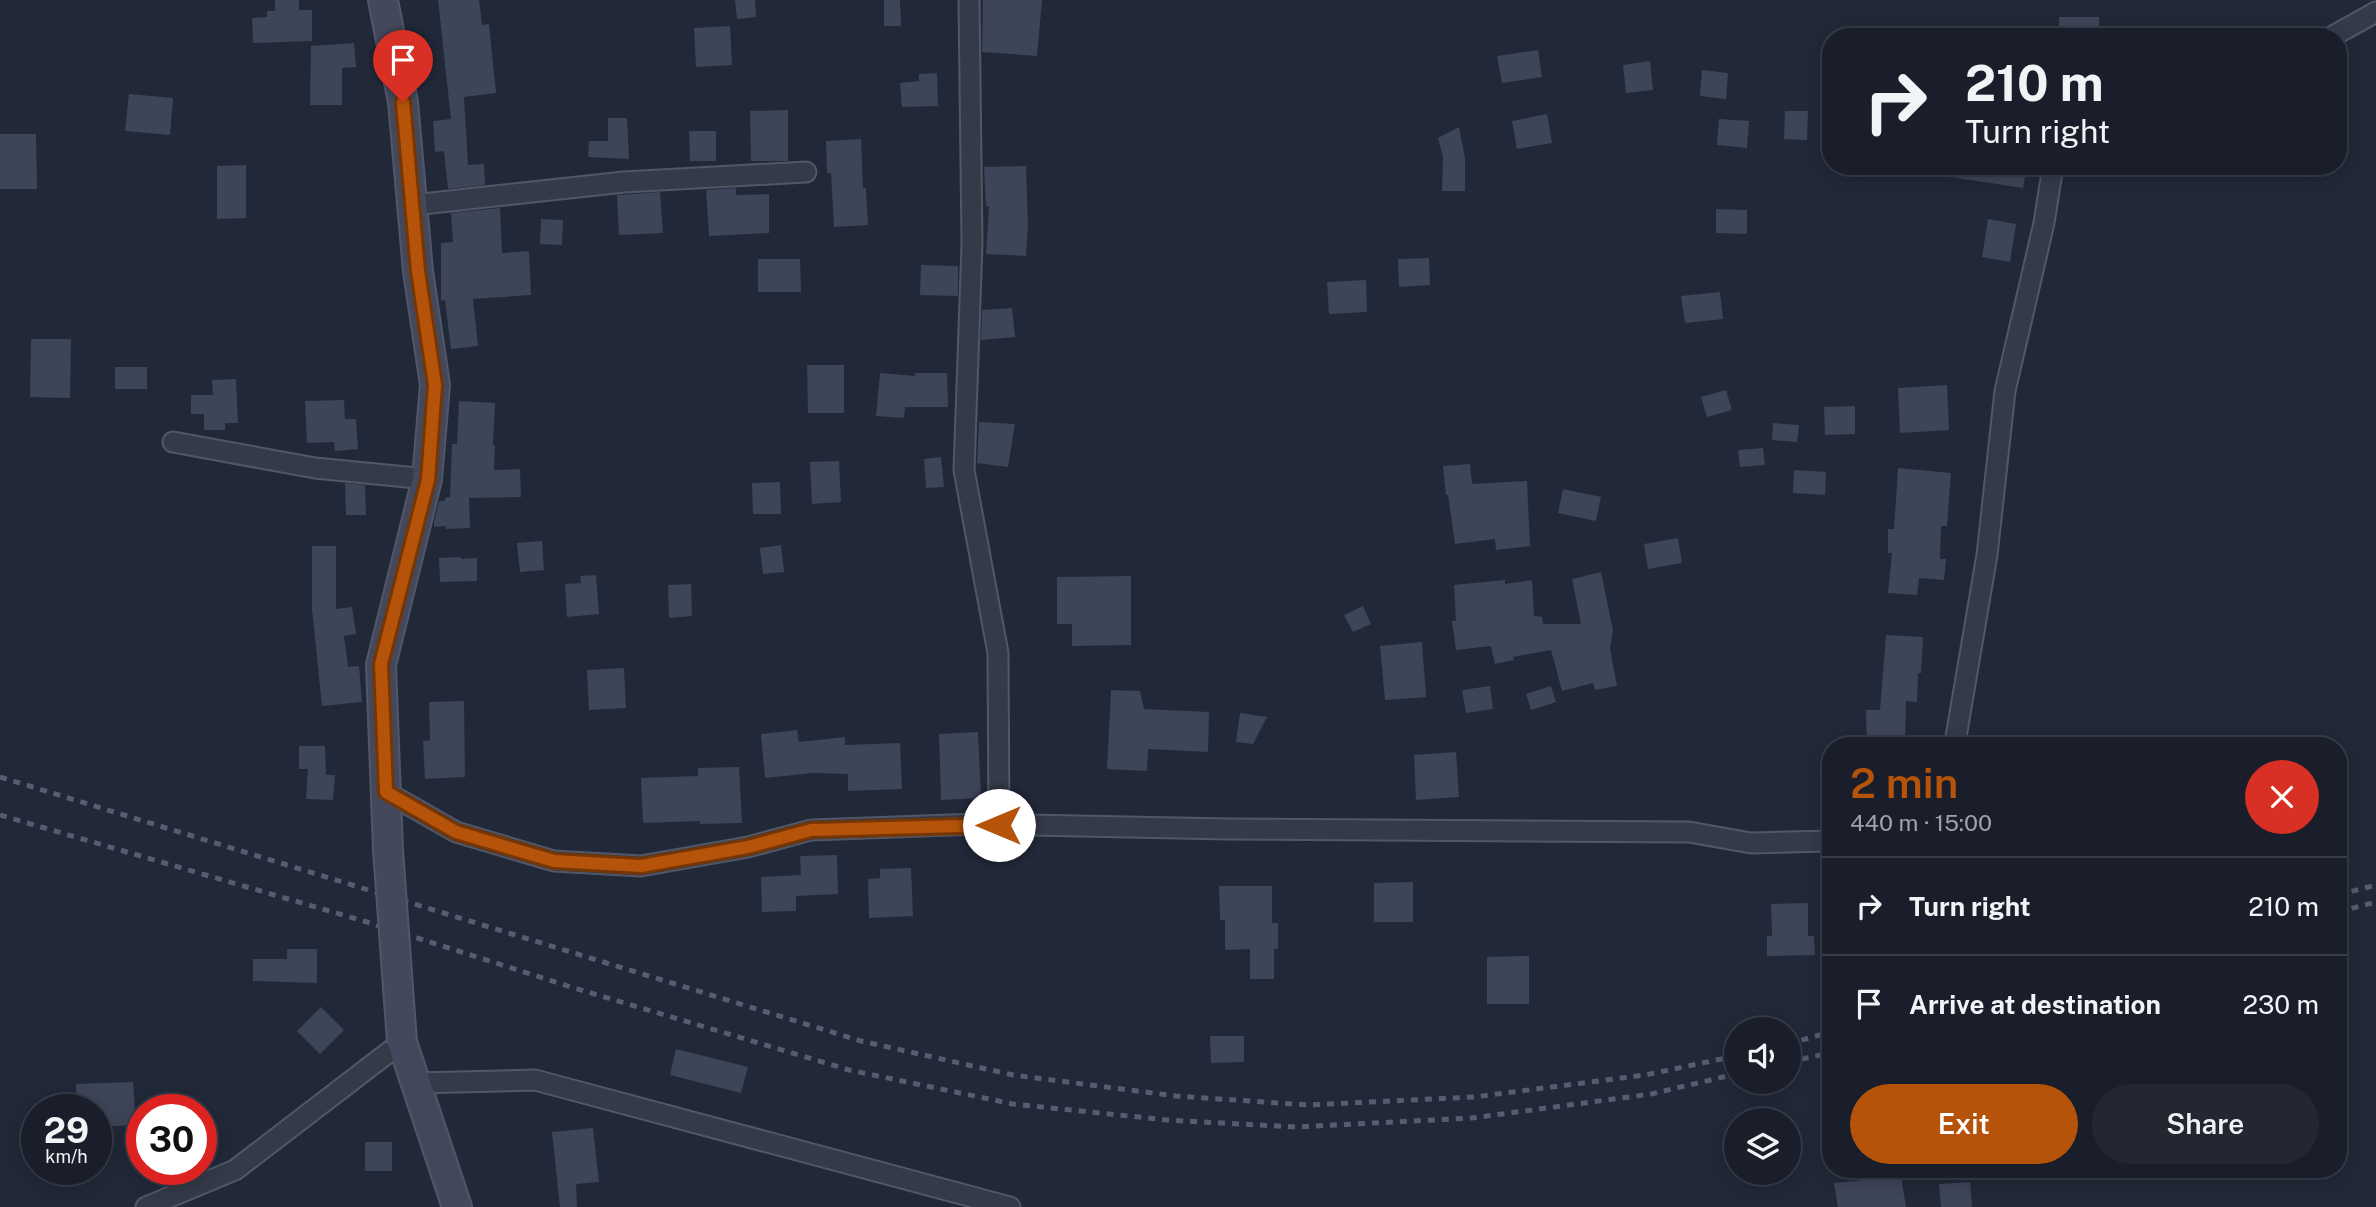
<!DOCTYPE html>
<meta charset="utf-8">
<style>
:root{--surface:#191e2a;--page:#222732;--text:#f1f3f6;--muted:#9fa2a8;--line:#373c47;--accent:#b45309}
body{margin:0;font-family:"Public Sans",sans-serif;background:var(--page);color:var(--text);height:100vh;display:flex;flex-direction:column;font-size:26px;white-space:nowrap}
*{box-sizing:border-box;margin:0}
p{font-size:23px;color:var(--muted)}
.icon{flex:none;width:38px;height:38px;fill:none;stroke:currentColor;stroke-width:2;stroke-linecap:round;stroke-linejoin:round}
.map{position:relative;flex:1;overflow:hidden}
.panel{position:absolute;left:1822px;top:737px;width:525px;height:441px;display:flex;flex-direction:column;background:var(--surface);border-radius:28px;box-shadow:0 4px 18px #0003,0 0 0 2px var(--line)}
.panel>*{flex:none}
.top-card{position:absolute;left:1822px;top:28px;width:525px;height:147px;border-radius:28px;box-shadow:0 4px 18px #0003,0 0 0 2px var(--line);background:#191e2a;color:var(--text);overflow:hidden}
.tools{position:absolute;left:1724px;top:1017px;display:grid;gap:14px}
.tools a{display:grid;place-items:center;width:77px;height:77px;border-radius:50%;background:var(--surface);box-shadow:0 4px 18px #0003,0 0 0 2px var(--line);font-size:35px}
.speed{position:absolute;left:21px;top:1094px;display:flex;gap:14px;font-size:35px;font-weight:700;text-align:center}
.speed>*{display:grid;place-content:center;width:91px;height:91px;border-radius:50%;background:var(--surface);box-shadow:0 4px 18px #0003,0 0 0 2px var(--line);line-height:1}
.speed small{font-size:18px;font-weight:400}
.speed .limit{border:10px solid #d22;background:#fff;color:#111}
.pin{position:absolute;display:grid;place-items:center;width:60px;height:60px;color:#fff;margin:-72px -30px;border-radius:50% 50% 50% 0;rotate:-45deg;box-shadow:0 0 7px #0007}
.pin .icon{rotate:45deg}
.me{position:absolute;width:77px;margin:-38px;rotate:270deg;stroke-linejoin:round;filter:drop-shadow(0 0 5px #0008)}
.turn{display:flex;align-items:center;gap:24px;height:147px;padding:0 28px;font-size:32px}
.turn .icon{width:91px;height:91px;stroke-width:2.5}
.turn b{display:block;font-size:49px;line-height:60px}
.round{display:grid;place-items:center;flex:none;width:74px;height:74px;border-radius:37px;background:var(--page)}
.headline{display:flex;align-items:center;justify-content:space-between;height:119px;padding:0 28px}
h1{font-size:42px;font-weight:600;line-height:52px;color:var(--accent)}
.primary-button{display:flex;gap:14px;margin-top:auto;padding:14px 28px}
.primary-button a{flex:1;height:80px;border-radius:42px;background:var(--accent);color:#fff;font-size:28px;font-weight:600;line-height:80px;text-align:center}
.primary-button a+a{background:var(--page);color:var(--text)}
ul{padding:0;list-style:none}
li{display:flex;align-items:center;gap:21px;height:98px;padding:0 28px;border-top:2px solid var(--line)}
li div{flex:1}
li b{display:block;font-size:26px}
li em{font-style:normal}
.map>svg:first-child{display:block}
.building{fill:#3d4558}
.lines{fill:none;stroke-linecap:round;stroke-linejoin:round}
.minor-casing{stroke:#525767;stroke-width:23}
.secondary-casing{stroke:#525767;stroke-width:32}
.minor{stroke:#353a49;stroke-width:19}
.secondary{stroke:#43485c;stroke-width:28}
.rail{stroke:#575d70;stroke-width:5;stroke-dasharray:7 7;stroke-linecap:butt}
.secondary-bridge-casing{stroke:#525767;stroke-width:32;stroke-linecap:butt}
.secondary-bridge{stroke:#43485c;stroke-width:28}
.route-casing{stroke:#753606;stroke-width:18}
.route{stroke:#b45309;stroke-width:12}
</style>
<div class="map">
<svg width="2376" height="1207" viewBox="0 0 2376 1207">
<rect width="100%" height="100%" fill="#212838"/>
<path class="building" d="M275 0H299V10H312V41L253 43 252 18 267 17V11H275Z
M438 0H479L482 25 489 24 496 93 464 97 468 165 484 164 485 185 448 189 444 151 435 152 433 121 451 119Z
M735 0H755L756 17 737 19Z
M884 0H900L901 26H884Z
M983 0H1042L1037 56 982 52Z
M2059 17H2099V37H2059Z
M730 26 732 65 696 67 694 28Z
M354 43 356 67 342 68V105H310L311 46Z
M1538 50 1542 77 1502 83 1497 56Z
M1650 61 1653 90 1626 93 1623 65Z
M1702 70 1728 73 1726 99 1700 96Z
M937 73 938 106 902 107 900 83 919 81V74Z
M129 94 173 98 170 135 125 131Z
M788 110V161H751L750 111Z
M1785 111H1808L1807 140 1784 139Z
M1547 114 1552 143 1517 149 1512 121Z
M608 118H627L629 159 588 157 589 141H608Z
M1719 119 1749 121 1747 148 1717 145Z
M1459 127 1465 158V191H1442L1443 157 1438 138Z
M689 131H716V161H690Z
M0 134H36L37 189H0Z
M861 139 863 188H866L868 225 834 227 831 173H827L826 141Z
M246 165V218L217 219V166Z
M1026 166 1028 225 1026 256 986 254 989 206 986 207 984 167Z
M1945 166H2027L2023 188 1944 176Z
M736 188V195L769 194V233L709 236 706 190Z
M660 192 663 233 619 235 617 195Z
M500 208 502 253 529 251 531 295 473 299 478 346 451 349 445 300 441 301V243L453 242 451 213Z
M1716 209 1747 210V234L1716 233Z
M541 219 563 220 562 245 540 244Z
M1988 219 2016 224 2010 262 1982 257Z
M1429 258 1430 285 1399 287 1398 259Z
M758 259H800L801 292H758Z
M921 265 958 266V296L920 295Z
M1366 280 1367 312 1329 314 1327 282Z
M1720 292 1723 319 1685 323 1681 296Z
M1012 308 1015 337 981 340 982 310Z
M31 339H71L70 398 30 397Z
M807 365H844V413H808Z
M115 367H147V389H115Z
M880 373 915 376V373H947L948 407H905L904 418 876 416Z
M236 379 238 423H225V430H204V414H191V395H213L212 380Z
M1947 385 1949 430 1900 433 1898 388Z
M1726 390 1732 410 1707 417 1701 397Z
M344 400 345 419H356L358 449 335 451 334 442 307 443 305 401Z
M459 401 495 403 493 445H495L494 470 520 469 521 497 469 498 470 528 446 529V526L434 527V522L439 501H445V498L450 497 452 444H457Z
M1855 406V434L1825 435 1824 407Z
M979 422 1015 424 1008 467 977 463Z
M1773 423 1799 425 1797 442 1772 440Z
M1763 448 1765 465 1740 467 1738 450Z
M941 457 944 487 926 488 924 459Z
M839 461 841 502 812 504 810 462Z
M1470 464 1472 484 1527 481 1530 546 1496 550 1495 539 1455 544 1448 495H1446L1443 466Z
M1898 468 1951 473 1947 526H1941L1940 559H1946L1944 580 1919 578 1917 595 1888 593 1892 553H1888V529H1894Z
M1794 470 1826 472 1825 495 1793 493Z
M780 482 781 514H753L752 483Z
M345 483 365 485 366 515H346Z
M1563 489 1601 497 1596 521 1558 513Z
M1678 538 1682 563 1648 569 1644 544Z
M542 541 544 570 520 572 517 543Z
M781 545 784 572 763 574 760 548Z
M312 546H336V609L352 607 356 634 344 636 348 667 359 666 362 702 322 706 312 609Z
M461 557V559L477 558V581L440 582 439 558Z
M1601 572 1613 630 1610 649 1617 686 1595 690 1593 683 1562 691 1551 650 1513 657 1514 660 1495 664 1491 646 1456 650 1452 621H1456L1454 585 1505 580V584L1532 580 1534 616 1542 617 1543 624H1581L1572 579Z
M596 575 599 614 567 617 565 584 581 583 580 576Z
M1131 576V645L1072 646V624H1057V577Z
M691 584 692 616 669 618 668 585Z
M1363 606 1371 624 1353 632 1344 615Z
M1886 635 1923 637 1921 673H1918L1917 702 1906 701 1905 746H1867L1866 710H1880Z
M1422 642 1426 697 1385 700 1380 646Z
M624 668 626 708 589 710 587 670Z
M1490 686 1493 709 1466 713 1462 690Z
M1551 686 1556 702 1531 710 1526 694Z
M1111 690 1140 691 1144 709 1209 712 1208 752 1148 749 1147 771 1107 769Z
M464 701 465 777 425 779 423 741 430 740 429 702Z
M1240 713 1267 717 1253 744 1236 742Z
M797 730 799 742 845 737V745L900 743 902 789 848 791V774L813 773 765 778 761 734Z
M978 732 981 798 941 800 939 734Z
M299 746H325L326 775H335L333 800 306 799 308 769H299Z
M1456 752 1459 797 1416 800 1414 755Z
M739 767 742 823 700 824V821L643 823 641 778 698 776V768Z
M837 855 838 894 796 896V911L762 912 761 877 801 875 800 856Z
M911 868 913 916 869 918 868 879 880 878V869Z
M1413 882V922H1374V883Z
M1219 886H1272V923H1278V949H1274V979H1250V949L1225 950V920H1220Z
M1808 903V936H1814L1815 955 1767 956V936H1772L1771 904Z
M287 949H317V983L253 981V959H287Z
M1529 956V1004H1487V957Z
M321 1007 344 1030 320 1054 297 1031Z
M1210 1036H1244V1062L1211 1063Z
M676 1049 748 1067 741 1093 670 1075Z
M133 1082 136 1125 96 1127V1110H77L76 1084Z
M593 1128 599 1182 576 1184 577 1207H560L552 1132Z
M365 1142H392V1171H365Z
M1901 1176 1906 1207H1838L1834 1183Z
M1970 1182 1972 1207H1941L1939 1184Z"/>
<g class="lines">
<g class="minor-casing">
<path id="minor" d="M969 0 972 244 964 470 998 653 999 825
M2331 37 2376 12
M413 205 624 182 806 172
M173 442 315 468 427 479
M1953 746 1956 737 1987 555 2005 391 2044 223 2053 166
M386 792 456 832 554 861 641 866 748 847 811 830 979 824 1228 829 1689 832 1751 843 1830 841
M416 1083 535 1080 1010 1207
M146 1207 235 1170 402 1042"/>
</g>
<g class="secondary-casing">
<path id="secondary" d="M383 0 403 102 418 271 435 385 427 479 381 665 388 850
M402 1042 457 1207"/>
</g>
<use href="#minor" class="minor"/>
<use href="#secondary" class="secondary"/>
<path class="rail" d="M0 777 861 1041 1013 1075 1176 1096 1308 1105 1474 1097 1645 1075 1736 1056
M0 815 367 922 571 987 849 1070 1013 1104 1167 1120 1295 1127 1472 1118 1651 1094 1736 1074
M2338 895 2376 885
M2338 912 2376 902
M1788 1044 1830 1032
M1788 1062 1830 1053"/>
<g class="secondary-bridge-casing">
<path id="secondary-bridge" d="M388 850 402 1042"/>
</g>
<use href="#secondary-bridge" class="secondary-bridge"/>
</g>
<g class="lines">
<g class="route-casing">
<path id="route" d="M403 102 418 271 435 385 428 480 381 664 386 792 456 832 554 861 641 866 748 847 811 830 999 825"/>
</g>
<use href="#route" class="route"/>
</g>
</svg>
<div class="tools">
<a><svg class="icon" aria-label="sound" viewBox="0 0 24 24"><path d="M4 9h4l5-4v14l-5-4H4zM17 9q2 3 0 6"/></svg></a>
<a><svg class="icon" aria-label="layers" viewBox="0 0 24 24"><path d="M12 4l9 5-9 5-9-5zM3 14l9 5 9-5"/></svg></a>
</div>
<div class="speed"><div>29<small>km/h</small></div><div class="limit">30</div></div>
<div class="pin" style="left:403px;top:102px;background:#d93025"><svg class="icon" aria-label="arrive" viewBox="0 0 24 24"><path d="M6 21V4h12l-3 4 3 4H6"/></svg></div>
<svg class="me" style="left:999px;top:825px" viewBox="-20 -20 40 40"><circle r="19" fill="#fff"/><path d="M0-13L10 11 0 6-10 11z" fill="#b45309"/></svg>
<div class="top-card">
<div class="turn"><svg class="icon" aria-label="right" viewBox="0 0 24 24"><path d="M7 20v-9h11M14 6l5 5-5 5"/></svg><div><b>210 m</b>Turn right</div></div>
</div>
<section class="panel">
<div class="headline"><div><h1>2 min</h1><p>440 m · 15:00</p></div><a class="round" style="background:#d93025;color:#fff"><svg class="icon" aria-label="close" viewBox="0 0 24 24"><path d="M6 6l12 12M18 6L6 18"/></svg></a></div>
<ul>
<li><svg class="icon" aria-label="right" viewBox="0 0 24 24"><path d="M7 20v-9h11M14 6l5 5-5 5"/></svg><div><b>Turn right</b></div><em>210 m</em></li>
<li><svg class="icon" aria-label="arrive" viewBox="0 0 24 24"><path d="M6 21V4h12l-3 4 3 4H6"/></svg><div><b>Arrive at destination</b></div><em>230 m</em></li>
</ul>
<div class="primary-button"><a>Exit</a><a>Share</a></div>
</section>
</div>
